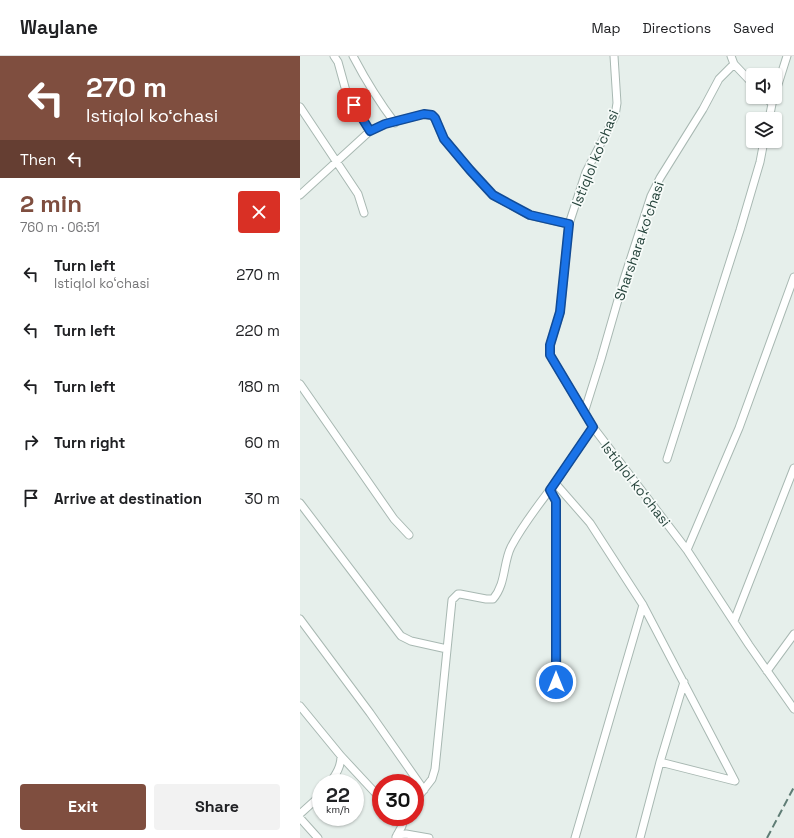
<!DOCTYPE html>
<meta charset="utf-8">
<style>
:root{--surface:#fff;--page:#f2f2f2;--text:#202124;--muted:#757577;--line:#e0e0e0;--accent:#7f4e3f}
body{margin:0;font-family:"Space Grotesk",sans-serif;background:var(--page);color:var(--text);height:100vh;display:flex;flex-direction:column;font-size:15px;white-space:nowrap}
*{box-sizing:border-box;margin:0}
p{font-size:13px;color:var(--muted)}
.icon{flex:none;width:22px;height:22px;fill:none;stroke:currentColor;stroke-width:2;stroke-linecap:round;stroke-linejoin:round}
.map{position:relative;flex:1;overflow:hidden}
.details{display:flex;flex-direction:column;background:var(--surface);width:300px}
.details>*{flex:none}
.top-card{background:#7f4e3f;color:#fff;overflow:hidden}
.fabs{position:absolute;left:446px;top:12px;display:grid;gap:8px}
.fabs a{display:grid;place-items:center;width:36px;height:36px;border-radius:4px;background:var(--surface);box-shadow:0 1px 3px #0004;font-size:20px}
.speed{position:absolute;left:12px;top:718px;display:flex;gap:8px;font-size:20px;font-weight:700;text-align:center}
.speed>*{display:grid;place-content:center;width:52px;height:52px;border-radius:50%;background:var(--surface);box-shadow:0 1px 3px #0004;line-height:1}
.speed small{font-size:10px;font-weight:400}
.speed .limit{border:6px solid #d22;background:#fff;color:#111}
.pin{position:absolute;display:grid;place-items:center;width:34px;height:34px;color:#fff;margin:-17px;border-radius:8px;box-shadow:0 2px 6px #0006}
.me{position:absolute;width:44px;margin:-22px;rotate:0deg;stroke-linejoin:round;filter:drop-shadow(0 0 3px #0008)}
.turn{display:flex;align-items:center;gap:14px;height:84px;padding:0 20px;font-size:18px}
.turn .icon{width:52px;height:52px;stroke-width:2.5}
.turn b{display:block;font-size:28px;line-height:34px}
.then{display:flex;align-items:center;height:38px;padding:0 20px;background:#0003;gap:8px;font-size:15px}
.round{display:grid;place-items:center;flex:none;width:42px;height:42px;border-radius:4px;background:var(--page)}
.headline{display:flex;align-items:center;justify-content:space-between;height:68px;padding:0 20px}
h1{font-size:24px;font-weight:800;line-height:30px;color:var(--accent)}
.button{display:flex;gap:8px;margin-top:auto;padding:8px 20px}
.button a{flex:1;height:46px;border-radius:4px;background:var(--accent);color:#fff;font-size:16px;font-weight:800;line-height:46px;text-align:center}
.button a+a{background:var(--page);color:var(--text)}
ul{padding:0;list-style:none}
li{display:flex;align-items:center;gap:12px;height:56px;padding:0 20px}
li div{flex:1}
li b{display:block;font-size:15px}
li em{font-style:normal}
header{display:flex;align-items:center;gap:24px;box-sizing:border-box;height:56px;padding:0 20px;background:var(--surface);border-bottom:1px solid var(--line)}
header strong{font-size:19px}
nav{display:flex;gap:22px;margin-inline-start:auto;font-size:14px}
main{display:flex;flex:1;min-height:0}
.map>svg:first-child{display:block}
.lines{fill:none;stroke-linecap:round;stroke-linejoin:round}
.street-casing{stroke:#a8b8b2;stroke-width:9}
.street{stroke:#fff;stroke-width:7}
.rail{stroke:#5f7d75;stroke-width:2;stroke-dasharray:8 4;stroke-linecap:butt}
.route-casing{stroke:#114b97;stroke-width:10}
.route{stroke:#1a73e8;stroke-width:7}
.labels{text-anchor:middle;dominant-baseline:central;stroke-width:3.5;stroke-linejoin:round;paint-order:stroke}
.street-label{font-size:14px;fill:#24423a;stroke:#f7fbf9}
</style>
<header>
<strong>Waylane</strong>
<nav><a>Map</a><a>Directions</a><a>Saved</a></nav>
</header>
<main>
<section class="details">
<div class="top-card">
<div class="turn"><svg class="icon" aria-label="left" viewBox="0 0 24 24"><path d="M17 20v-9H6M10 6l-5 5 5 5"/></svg><div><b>270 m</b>Istiqlol koʻchasi</div></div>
<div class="then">Then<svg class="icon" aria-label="left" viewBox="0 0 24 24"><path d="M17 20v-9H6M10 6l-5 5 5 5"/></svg></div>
</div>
<div class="headline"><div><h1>2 min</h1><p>760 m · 06:51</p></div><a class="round" style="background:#d93025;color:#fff"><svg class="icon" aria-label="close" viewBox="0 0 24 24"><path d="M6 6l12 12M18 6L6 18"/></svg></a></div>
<ul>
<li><svg class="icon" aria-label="left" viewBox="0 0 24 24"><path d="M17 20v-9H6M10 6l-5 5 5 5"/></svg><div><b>Turn left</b><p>Istiqlol koʻchasi</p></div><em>270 m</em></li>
<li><svg class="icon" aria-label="left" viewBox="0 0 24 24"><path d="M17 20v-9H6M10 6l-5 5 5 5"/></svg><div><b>Turn left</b></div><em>220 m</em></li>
<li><svg class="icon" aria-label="left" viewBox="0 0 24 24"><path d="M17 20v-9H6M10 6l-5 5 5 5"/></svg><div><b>Turn left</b></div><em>180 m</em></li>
<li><svg class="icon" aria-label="right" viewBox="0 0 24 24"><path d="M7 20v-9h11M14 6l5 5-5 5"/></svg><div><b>Turn right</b></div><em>60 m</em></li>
<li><svg class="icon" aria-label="arrive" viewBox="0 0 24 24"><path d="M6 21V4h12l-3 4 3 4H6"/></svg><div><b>Arrive at destination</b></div><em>30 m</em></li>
</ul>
<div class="button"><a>Exit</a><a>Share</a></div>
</section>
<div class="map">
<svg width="494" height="782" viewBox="0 0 494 782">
<rect width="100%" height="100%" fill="#e6efeb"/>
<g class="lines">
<g class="street-casing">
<path id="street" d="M34 0 38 6 46 35 70 75 85 68 124 58 131 59 135 62 144 83 170 114 193 139 229 159 269 168
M53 0C65 23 79 46 95 67
M314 0 317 47 315 60 286 116 269 168 260 257 250 289V299L293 371 387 494 449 589 494 653
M434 8 453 28
M475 38 487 0
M466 41 472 48 474 41
M0 51 58 138 64 157
M469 63 472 48
M0 139 70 75
M0 328 94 463 109 479
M284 357 301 303 324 223 351 140 360 122 403 53 419 23 434 8 431 0
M293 371 255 427 290 467 343 549 435 725 360 706
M367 403 440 174 460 106 464 85
M250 434 256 445 257 626
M0 447 101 580 111 585 147 593
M387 494 439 372 494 221
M0 563 70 657 124 734
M434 565 494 412
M467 615 494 578
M0 650 41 700 81 743
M30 727C36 718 41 711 41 700
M115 745 132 723 135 713 152 544 158 538H160L186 543H193C206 528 203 507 211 491 223 468 240 447 255 427
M0 758 21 739
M0 762 18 782
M97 779 106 778 129 782
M96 781 102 770 104 761
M275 782 343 549
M340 782 360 706 384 626"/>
</g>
<use href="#street" class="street"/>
<path class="rail" d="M467 782 494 731"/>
</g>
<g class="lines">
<g class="route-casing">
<path id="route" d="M54 49 70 75 85 68 124 58 132 59 135 62 144 83 170 114 193 139 230 159 269 168 260 256 250 289V299L293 371 250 434 256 445V626"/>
</g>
<use href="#route" class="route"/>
</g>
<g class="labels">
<g class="street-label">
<text transform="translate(295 102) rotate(-68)">Istiqlol koʻchasi</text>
<text transform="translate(339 185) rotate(-71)">Sharshara koʻchasi</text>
<text transform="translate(336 428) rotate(52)">Istiqlol koʻchasi</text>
</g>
</g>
</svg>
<div class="fabs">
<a><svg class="icon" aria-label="sound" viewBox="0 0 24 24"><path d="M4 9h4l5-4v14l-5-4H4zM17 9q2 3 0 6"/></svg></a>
<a><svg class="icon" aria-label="layers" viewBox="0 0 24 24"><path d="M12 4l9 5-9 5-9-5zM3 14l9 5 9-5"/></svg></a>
</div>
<div class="speed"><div>22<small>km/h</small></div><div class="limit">30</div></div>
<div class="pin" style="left:54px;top:49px;background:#d93025"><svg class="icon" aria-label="arrive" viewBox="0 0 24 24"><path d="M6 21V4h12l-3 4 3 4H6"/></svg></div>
<svg class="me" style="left:256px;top:626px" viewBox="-20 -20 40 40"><circle r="17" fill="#1a73e8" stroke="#fff" stroke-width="3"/><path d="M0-11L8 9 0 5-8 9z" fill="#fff"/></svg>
</div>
</main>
